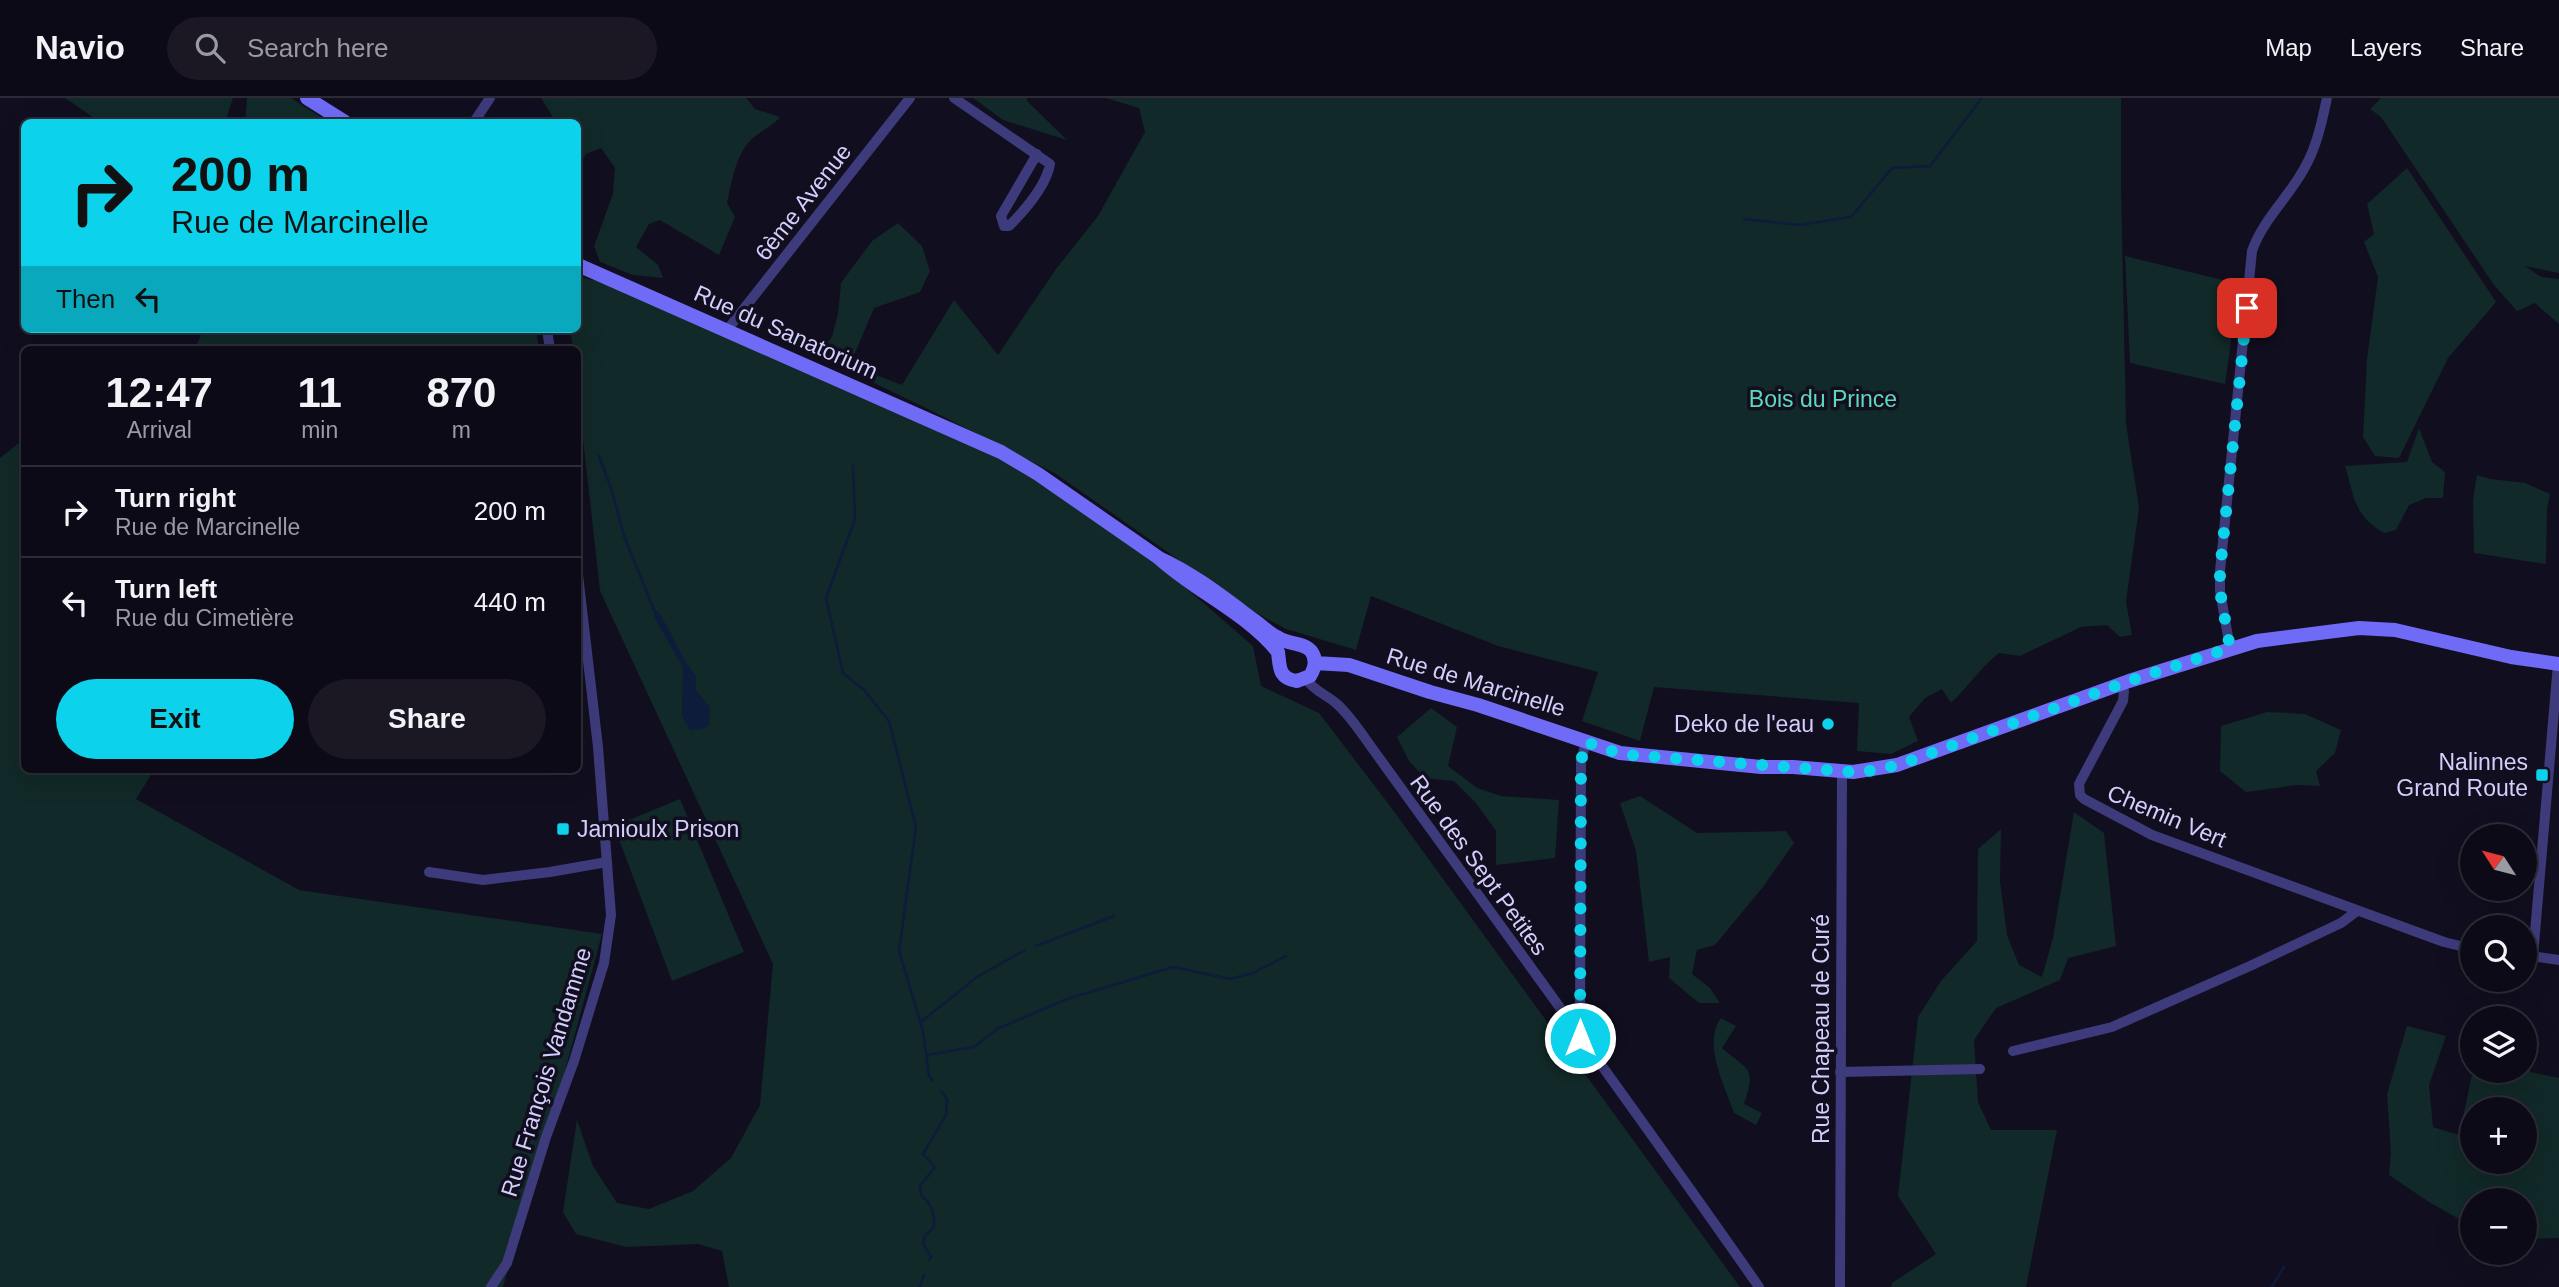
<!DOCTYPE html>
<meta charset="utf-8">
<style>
:root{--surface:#0d0a17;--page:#1b1824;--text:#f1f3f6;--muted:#9a9aa1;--line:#2d2b36;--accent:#0cd3eb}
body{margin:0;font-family:Arial,sans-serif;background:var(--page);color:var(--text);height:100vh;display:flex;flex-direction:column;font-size:26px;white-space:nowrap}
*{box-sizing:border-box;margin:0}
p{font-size:23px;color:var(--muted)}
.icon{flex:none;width:38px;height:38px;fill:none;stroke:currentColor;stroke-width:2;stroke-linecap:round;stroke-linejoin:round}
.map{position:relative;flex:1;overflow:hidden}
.drawer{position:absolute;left:21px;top:248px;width:560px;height:427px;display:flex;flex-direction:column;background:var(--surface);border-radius:10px;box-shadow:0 7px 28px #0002,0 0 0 2px var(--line)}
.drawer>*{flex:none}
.guide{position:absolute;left:21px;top:21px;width:560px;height:214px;border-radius:10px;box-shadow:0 7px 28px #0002,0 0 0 2px var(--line);background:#0cd3eb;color:#111;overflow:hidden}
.needle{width:46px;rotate:306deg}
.controls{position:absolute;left:2460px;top:726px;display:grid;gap:14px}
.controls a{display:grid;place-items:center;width:77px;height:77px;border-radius:50%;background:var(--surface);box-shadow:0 7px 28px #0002,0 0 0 2px var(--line);font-size:35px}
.pin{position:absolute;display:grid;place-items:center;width:60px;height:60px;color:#fff;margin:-30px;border-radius:14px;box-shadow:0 4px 10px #0006}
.me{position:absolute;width:77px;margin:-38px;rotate:0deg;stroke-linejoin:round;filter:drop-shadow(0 0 5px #0008)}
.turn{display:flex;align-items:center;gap:24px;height:147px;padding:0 35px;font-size:32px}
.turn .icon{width:91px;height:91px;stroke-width:2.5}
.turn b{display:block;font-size:49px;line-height:60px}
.then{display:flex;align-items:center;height:66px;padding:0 35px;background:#0003;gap:14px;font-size:26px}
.eta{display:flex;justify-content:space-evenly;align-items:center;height:119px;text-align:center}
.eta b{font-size:42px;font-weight:600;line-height:49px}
.cta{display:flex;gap:14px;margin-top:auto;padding:14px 35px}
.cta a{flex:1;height:80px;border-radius:42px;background:var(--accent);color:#111;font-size:28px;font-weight:600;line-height:80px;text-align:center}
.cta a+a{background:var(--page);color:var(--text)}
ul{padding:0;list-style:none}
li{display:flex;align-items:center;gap:21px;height:91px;padding:0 35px;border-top:2px solid var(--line)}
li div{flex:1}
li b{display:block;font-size:26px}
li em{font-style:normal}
header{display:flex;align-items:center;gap:42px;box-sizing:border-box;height:98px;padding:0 35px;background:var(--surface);border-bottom:2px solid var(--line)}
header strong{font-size:33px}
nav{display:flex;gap:38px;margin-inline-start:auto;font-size:24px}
.search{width:490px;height:63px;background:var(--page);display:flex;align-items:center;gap:18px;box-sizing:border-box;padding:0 24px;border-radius:38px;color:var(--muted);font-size:26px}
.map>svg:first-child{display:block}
.green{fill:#112928;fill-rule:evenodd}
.water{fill:#0c1c3a}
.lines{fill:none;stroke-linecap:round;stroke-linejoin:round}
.stream{stroke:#0c1c3a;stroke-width:2.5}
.street{stroke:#3e3b7c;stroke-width:10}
.secondary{stroke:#6f6bf7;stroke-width:14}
.route{stroke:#0cd3eb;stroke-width:12;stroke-dasharray:0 21.6}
.poi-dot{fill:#0cd3eb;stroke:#110e1f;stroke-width:2.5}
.labels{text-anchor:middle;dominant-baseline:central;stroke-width:7;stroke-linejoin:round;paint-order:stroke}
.street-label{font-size:23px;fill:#d4cefc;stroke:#110e1f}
.park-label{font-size:23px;fill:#5fd8bb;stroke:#110e1f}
.poi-label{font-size:23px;fill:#d4cefc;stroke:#110e1f;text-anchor:end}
</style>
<header>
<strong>Navio</strong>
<div class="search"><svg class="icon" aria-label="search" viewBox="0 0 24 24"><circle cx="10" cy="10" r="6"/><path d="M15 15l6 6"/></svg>Search here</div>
<nav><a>Map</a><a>Layers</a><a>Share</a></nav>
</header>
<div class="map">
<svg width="2559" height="1189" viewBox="0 0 2559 1189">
<rect width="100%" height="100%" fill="#110e1f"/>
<path class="green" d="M65 0H233L225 24H100Z
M247 0H291L329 24H245Z
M541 0H746L755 11 780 19C771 30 759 33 750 43 736 56 731 87 727 105L735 119 719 157 660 122 649 126 636 149 658 167 663 180 633 177 600 164 594 148 613 96 615 70 601 50 586 56 578 71V24H556Z
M973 0H1027V3L1067 42 1003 22Z
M1106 0H2121V89L2126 325 2139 410 2126 504 2132 537 2120 539 2107 527 2081 529 2020 558 1999 555C1981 569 1968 589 1951 605L1942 591 1925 600 1909 619 1918 643 1891 656 1857 653 1859 605 1654 589 1640 643 1582 623 1598 574 1498 548 1371 498 1356 552 1286 531 1249 511 1056 376 926 310 816 257 832 239 838 216 841 185 872 143 898 125 922 148 930 173 920 194 874 210 850 267 902 287 954 202 998 257 1056 171 1098 118 1145 34 1139 10Z
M2381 0H2559V175L2525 168 2541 179 2559 181V226L2535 205 2517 213 2494 187 2381 19 2370 11Z
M2407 70 2496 204 2448 260 2399 360 2375 358 2363 339 2367 261 2378 179 2364 144 2374 136 2367 106Z
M2125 158 2239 186 2225 286 2130 265Z
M578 179 608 185 838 290 1002 360 1155 463 1253 548 1261 588 1319 615 1390 708 1740 1189H729L722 1153 698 1146 626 1149 576 1136 563 1114 577 1022 593 1068 617 1105 649 1111 693 1093 731 1060 760 1007 773 866 600 493 578 296V252H573L570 231H578Z
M204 231H536L539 252H194Z
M2419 330 2432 364 2445 374 2443 400H2426L2409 407 2396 432 2384 435C2353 416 2355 401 2345 368L2407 364Z
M24 341V672H154L136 701 299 792 602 836 550 1028 503 1189H0V360Z
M2477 377 2490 381 2525 385 2550 396 2547 411 2546 466 2474 455 2473 402Z
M1431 610 1457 629 1448 668 1477 690 1501 698 1559 702 1555 760 1496 767V733L1476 705 1454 683 1425 680 1409 663 1397 639Z
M2267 614 2305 616 2341 632 2335 655 2316 673 2320 688 2297 687 2246 694 2220 673 2221 628Z
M1640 698 1697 735 1786 733 1794 745 1763 789 1715 847 1697 852 1692 876 1710 890 1720 905H1699L1669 880 1670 859 1649 864 1636 753 1620 705Z
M680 701 744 854 672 883 614 728Z
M2074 714 2104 735 2116 848 2068 860 2060 882 1996 910 1974 942 1978 1004 1991 1032H2057L2026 1189H1891L1892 1185 1936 1156 1898 1098 1918 919 1941 883 1977 843 1978 751 2001 731 2000 783 2007 837 2019 867 2042 879 2053 840Z
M1721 920 1736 928 1722 950C1750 974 1756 969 1744 1006L1762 1015 1756 1027 1734 1015C1725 988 1702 946 1721 920Z
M2525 923 2534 926 2530 974 2559 980V1140L2525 1141V1102H2473V1129L2429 1104 2389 1077 2391 1055 2387 996 2407 928 2446 938 2429 987 2433 1029 2465 1039 2469 1022 2463 1019 2473 972 2525 973ZM2473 1012H2525V1064H2473Z"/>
<path class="water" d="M654 512 659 514 687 566 696 578V592L710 609 709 627 702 631 690 632 682 618 683 569 654 519Z"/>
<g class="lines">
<path class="stream" d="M1744 121 1799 127 1851 119 1892 70 1930 68 1982 0
M599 358 612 393 624 438 654 512
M853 368 855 421 826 500 843 575 864 592 889 623 916 729 899 853 923 933 929 978 933 983
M1036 848 1114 818
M922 923 977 879 1025 852
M927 957 974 949 997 931 1067 901 1173 869 1230 881 1253 875 1286 858
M929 1162 931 1159 923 1145 925 1138 934 1129C935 1117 931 1105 921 1097L920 1088 935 1069 923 1056 946 1017 947 1001 941 993
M920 1189 924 1177
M2272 1189 2284 1169"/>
<path class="street" d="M954 0 1050 66C1046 88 1025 112 1009 128H1004L1001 118 1037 56
M474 24 490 0
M547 231 550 252
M727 232 910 0
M2230 550 2220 493V473L2252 153C2263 121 2290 98 2305 69 2317 48 2322 23 2327 0
M1306 581C1314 593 1327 597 1337 606 1349 617 1358 630 1367 643 1498 825 1631 1005 1759 1189
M2121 586 2124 593 2123 603 2079 686 2080 697 2084 701 2152 737 2444 844 2473 851
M429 774 483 782 550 774 607 764
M2525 857 2559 862
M2533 858 2558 566
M1580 940 1581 663 1586 644
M2013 953 2112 929 2250 868 2341 825 2357 813
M1840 974 1980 971
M491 1189 507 1165 546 1039 574 963 604 865 611 817 598 649 578 477
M1840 1189 1842 673"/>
<path class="secondary" d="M307 0 345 24
M578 167 1001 354 1038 376 1159 460C1195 493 1248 516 1278 554 1280 569 1278 580 1297 583L1310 578C1315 570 1317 561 1311 553 1304 544 1288 547 1277 539 1269 535 1262 528 1255 523 1224 500 1194 476 1159 460
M1315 565 1349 567 1430 594 1478 607 1620 655 1761 669H1793L1853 674 1897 667 2129 583 2257 543 2359 530 2395 532 2511 559 2559 566"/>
</g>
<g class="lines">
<path class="route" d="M1580 940 1581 663 1586 644 1612 653 1631 657 1853 674 1879 672 1904 665 2129 583 2230 550 2220 493V473L2247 210"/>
</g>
<g class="poi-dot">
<circle cx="1828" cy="626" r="7"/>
<rect x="2535" y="670" width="14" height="14" rx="3.5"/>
<rect x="556" y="724" width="14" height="14" rx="3.5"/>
</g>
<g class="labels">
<g class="street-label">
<text transform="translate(803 104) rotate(-52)">6ème Avenue</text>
<text transform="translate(786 234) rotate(24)">Rue du Sanatorium</text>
<text transform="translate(1476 584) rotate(17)">Rue de Marcinelle</text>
<text transform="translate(2167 718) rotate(23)">Chemin Vert</text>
<text transform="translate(1479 767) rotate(54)">Rue des Sept Petites</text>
<text transform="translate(1821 931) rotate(-90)">Rue Chapeau de Curé</text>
<text transform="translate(546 974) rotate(-73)">Rue François Vandamme</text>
</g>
<g class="park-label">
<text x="1823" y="301">Bois du Prince</text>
</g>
<g class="poi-label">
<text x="1814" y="626">Deko de l'eau</text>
<text x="2528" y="664">Nalinnes<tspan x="2528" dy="26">Grand Route</tspan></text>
<text x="577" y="731" text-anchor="start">Jamioulx Prison</text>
</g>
</g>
</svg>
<div class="controls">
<a><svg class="needle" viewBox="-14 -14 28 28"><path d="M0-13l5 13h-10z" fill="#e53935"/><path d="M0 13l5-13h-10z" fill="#9a9aa1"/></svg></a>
<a><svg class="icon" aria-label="search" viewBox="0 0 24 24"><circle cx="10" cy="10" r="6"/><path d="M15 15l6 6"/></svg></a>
<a><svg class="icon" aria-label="layers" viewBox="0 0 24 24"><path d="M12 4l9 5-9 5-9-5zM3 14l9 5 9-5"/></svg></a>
<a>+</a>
<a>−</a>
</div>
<div class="pin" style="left:2247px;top:210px;background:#d93025"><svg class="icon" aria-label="arrive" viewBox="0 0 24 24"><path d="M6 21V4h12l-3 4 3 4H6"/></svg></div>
<svg class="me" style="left:1580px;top:940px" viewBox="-20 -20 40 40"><circle r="17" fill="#0cd3eb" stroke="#fff" stroke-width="3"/><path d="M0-11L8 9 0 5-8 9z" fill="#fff"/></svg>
<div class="guide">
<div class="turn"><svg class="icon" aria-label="right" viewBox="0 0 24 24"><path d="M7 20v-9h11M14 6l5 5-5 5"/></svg><div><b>200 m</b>Rue de Marcinelle</div></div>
<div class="then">Then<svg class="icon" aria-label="left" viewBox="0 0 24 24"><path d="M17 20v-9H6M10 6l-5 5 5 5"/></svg></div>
</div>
<section class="drawer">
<div class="eta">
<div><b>12:47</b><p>Arrival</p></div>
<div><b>11</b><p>min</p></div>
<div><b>870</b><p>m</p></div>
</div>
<ul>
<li><svg class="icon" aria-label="right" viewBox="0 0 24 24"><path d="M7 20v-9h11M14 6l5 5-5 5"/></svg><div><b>Turn right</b><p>Rue de Marcinelle</p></div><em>200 m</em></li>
<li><svg class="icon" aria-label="left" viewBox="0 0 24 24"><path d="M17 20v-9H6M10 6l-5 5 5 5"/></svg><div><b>Turn left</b><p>Rue du Cimetière</p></div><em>440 m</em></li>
</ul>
<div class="cta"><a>Exit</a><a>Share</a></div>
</section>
</div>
